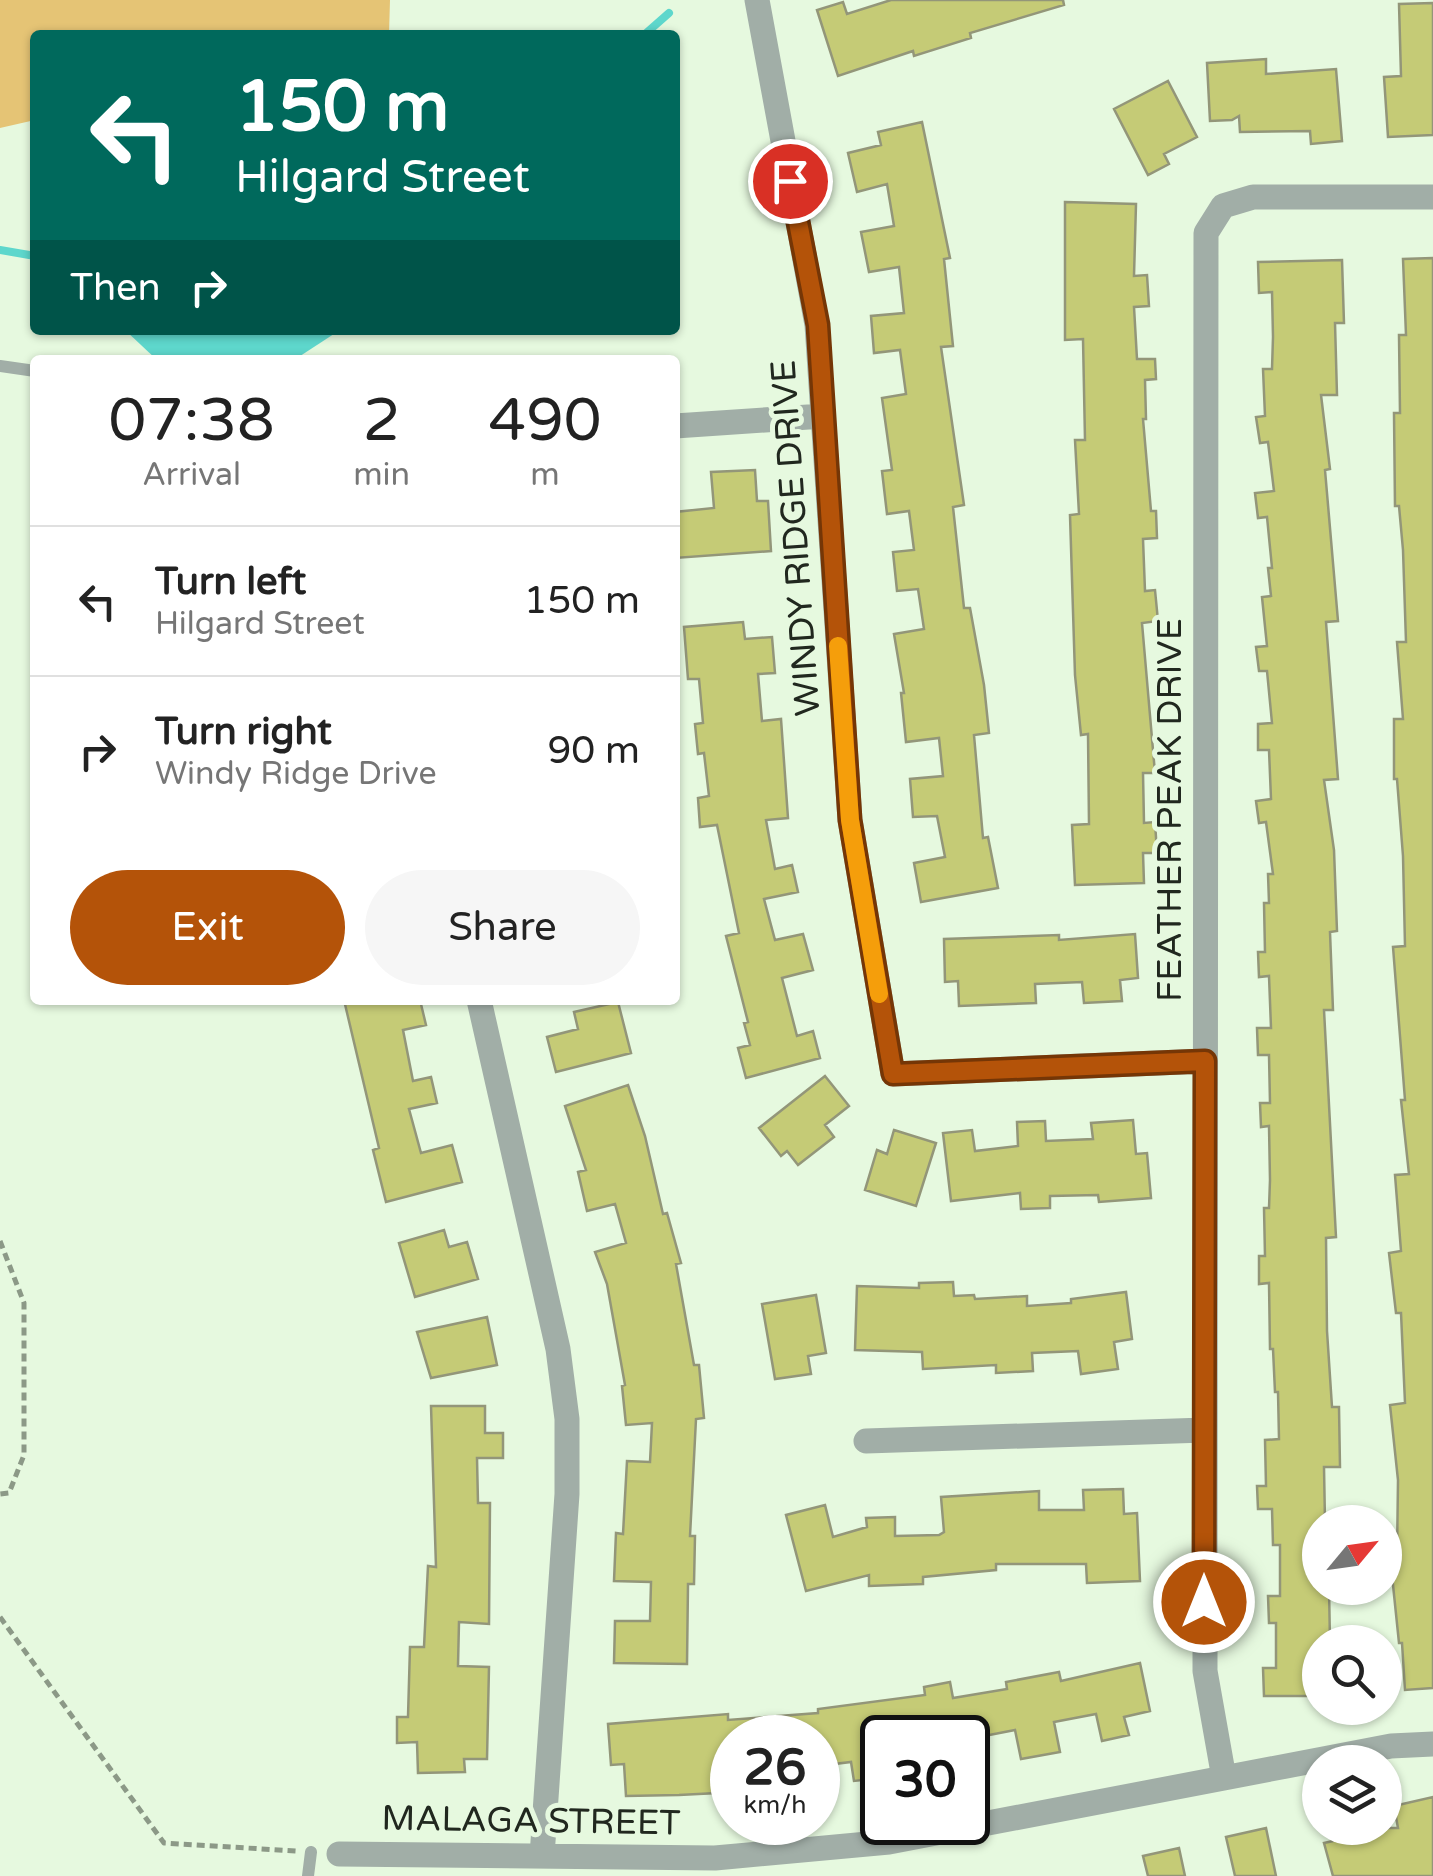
<!DOCTYPE html>
<style>
:root{--surface:#fff;--page:#f6f6f6;--text:#222;--muted:#767676;--line:#e0e0e0;--accent:#b45309}
body{margin:0;font-family:"Varela Round",sans-serif;background:var(--page);color:var(--text);height:100vh;display:flex;flex-direction:column;font-size:38px;white-space:nowrap}
*{box-sizing:border-box;margin:0}
p{font-size:32px;color:var(--muted)}
.icon{flex:none;width:55px;height:55px;fill:none;stroke:currentColor;stroke-width:2;stroke-linecap:round;stroke-linejoin:round}
.map{position:relative;flex:1;overflow:hidden}
.side{position:absolute;left:30px;top:355px;width:650px;height:650px;display:flex;flex-direction:column;background:var(--surface);border-radius:10px;box-shadow:0 2px 8px #0004}
.side>*{flex:none}
.hud{position:absolute;left:30px;top:30px;width:650px;height:305px;border-radius:10px;box-shadow:0 2px 8px #0004;background:#00695c;color:#fff;overflow:hidden}
.needle{width:65px;rotate:61deg}
.fabs{position:absolute;left:1302px;top:1505px;display:grid;gap:20px}
.fabs a{display:grid;place-items:center;width:100px;height:100px;border-radius:50%;background:var(--surface);box-shadow:0 2px 8px #0004;font-size:50px}
.speed{position:absolute;left:710px;top:1715px;display:flex;gap:20px;font-size:50px;font-weight:700;text-align:center}
.speed>*{display:grid;place-content:center;width:130px;height:130px;border-radius:50%;background:var(--surface);box-shadow:0 2px 8px #0004;line-height:1}
.speed small{font-size:25px;font-weight:400}
.speed .limit{border:5px solid #111;border-radius:15px;background:#fff;color:#111}
.pin{position:absolute;display:grid;place-items:center;width:85px;height:85px;color:#fff;margin:-42px;border:5px solid #fff;border-radius:50%;box-shadow:0 2px 10px #0007}
.me{position:absolute;width:110px;margin:-55px;rotate:0deg;stroke-linejoin:round;filter:drop-shadow(0 0 8px #0008)}
.turn{display:flex;align-items:center;gap:35px;height:210px;padding:0 40px;font-size:45px}
.turn .icon{width:130px;height:130px;stroke-width:2.5}
.turn b{display:block;font-size:70px;line-height:85px}
.then{display:flex;align-items:center;height:95px;padding:0 40px;background:#0003;gap:20px;font-size:38px}
.eta{display:flex;justify-content:space-evenly;align-items:center;height:170px;text-align:center}
.eta b{font-size:60px;font-weight:600;line-height:70px}
.primary-button{display:flex;gap:20px;margin-top:auto;padding:20px 40px}
.primary-button a{flex:1;height:115px;border-radius:60px;background:var(--accent);color:#fff;font-size:40px;font-weight:600;line-height:115px;text-align:center}
.primary-button a+a{background:var(--page);color:var(--text)}
ul{padding:0;list-style:none}
li{display:flex;align-items:center;gap:30px;height:150px;padding:0 40px;border-top:2px solid var(--line)}
li div{flex:1}
li b{display:block;font-size:38px}
li em{font-style:normal}
.map>svg:first-child{display:block}
.green{fill:#e5c475}
.water{fill:#5ed7cc}
.lines{fill:none;stroke-linecap:round;stroke-linejoin:round}
.stream{stroke:#5ed7cc;stroke-width:8}
.building{fill:#c5cb76;stroke:#939679;stroke-width:2.5}
.path{stroke:#8c9987;stroke-width:5;stroke-dasharray:8 5;stroke-linecap:butt}
.service{stroke:#a1aea7;stroke-width:12}
.minor{stroke:#a1aea7;stroke-width:25}
.route-casing{stroke:#753606;stroke-width:25}
.route{stroke:#b45309;stroke-width:18}
.slow{stroke:#f59e0b;stroke-width:18}
.labels{text-anchor:middle;dominant-baseline:central;stroke-width:10;stroke-linejoin:round;paint-order:stroke}
.street-label{font-size:35px;fill:#21281f;stroke:#e6f9df}
</style>
<div class="map">
<svg width="1433" height="1876" viewBox="0 0 1433 1876">
<rect width="100%" height="100%" fill="#e6f9df"/>
<path class="green" d="M0 0H390L389 35H35V120L0 128Z"/>
<path class="water" d="M125 330H340L294 360H157Z"/>
<g class="lines">
<path class="stream" d="M644 35 669 13
M0 250 35 256"/>
</g>
<path class="building" d="M891 0H1063L1064 5 970 33 971 38 914 56 913 51 838 76 817 10 843 2 847 14Z
M1433 3V135L1388 137 1384 77 1401 76 1399 4Z
M1266 59V74L1336 69 1342 141 1311 144 1310 131 1240 132 1239 116 1232 120 1210 121 1207 63Z
M1168 81 1197 137 1164 154 1169 164 1148 175 1114 109Z
M922 122 950 258 944 259 953 346 941 347 964 505 953 507 964 608H970L984 685 989 733 974 735 983 838 988 837 998 888 921 902 914 863 945 857 937 816 913 817 910 779 943 776 939 738 906 742 901 693H904L894 634 924 629 918 589 897 591 893 552 914 550 909 511 887 514 882 471 892 470 882 398 906 394 900 350 874 353 871 316 904 313 899 267 869 272 861 232 894 226 887 184 857 192 848 153 881 145 878 132Z
M1065 202 1136 204 1134 276 1147 275 1149 306 1134 307 1137 359H1155L1156 379 1145 380 1146 419H1143L1151 511H1156L1157 538 1143 539 1145 591 1155 590 1158 621 1142 623 1155 773H1143L1144 823 1155 822 1157 853H1143L1144 883 1075 885 1072 825 1089 824 1088 734 1081 735 1075 675 1070 515 1079 514 1075 440H1085L1083 339 1065 340Z
M1433 258V1688L1405 1690 1402 1643H1399L1390 1556H1397L1398 1480 1390 1405 1405 1403 1401 1313H1396L1389 1253 1401 1251 1395 1175 1409 1174 1401 1100H1405L1393 947 1405 946 1403 856 1397 779H1394V719H1403L1397 642H1406L1403 550 1399 506H1395L1394 413H1400L1399 335H1406L1403 259Z
M1342 260 1344 323H1335L1337 395H1321L1330 469 1325 470 1338 621 1326 622 1338 779 1324 780 1334 850 1337 931 1330 932 1333 1010H1324L1336 1237 1326 1238 1327 1331 1332 1407H1339L1340 1467H1324L1325 1522H1320V1588H1329L1330 1642H1320V1696H1264L1263 1668H1276V1623H1269L1268 1596H1280V1545H1273L1272 1509H1258L1257 1486H1266L1265 1440 1279 1439 1278 1392H1275L1273 1349H1270L1269 1283 1259 1284V1256H1265L1264 1208H1269L1270 1180 1269 1126 1261 1127 1260 1103H1270L1269 1055H1258L1257 1028H1271L1269 976 1259 977 1258 952H1265L1264 903H1269L1268 874H1273L1266 822 1259 823 1256 801 1271 799 1269 750H1258V724L1272 723 1267 671H1259L1256 647 1267 646 1262 597 1271 596 1268 568H1272L1267 517 1258 518 1255 493 1274 491 1268 442 1260 443 1256 417 1265 416 1263 369H1272L1273 337 1272 292 1259 293 1258 262Z
M755 470 757 501H768L771 551 675 558V512L714 508 711 472Z
M743 622 745 639 772 637 775 673 758 674 762 721 781 719 788 818 766 820 775 869 792 865 798 892 764 899 775 940 803 934 813 970 782 978 797 1036 813 1031 820 1058 746 1078 738 1048 750 1045 744 1023 748 1022 726 936 739 933 717 825 700 827 698 798 709 796 704 753 698 754 695 724 703 723 699 679H688L684 627Z
M1135 934 1138 978 1120 980 1122 1001 1084 1003 1082 982 1035 984 1036 1003 959 1006 958 981 945 982 944 939 1059 935V940Z
M344 1000H420L426 1025 403 1030 413 1081 431 1077 437 1103 409 1109 421 1153 452 1145 462 1182 386 1202 373 1150 379 1148Z
M618 1002 631 1053 556 1072 547 1037 578 1029 574 1012Z
M825 1076 849 1106 825 1125 834 1137 798 1165 787 1151 781 1156 759 1128Z
M628 1085 645 1136 663 1214 667 1213 681 1263 676 1264 694 1365H699L704 1418 696 1419 690 1536H695L694 1584H688L687 1664 614 1663 615 1621H650L651 1582 614 1581 616 1533 623 1534 627 1461 650 1462 652 1423 626 1425 622 1386 625 1385 607 1284 595 1252 626 1243 615 1204 587 1211 578 1172 586 1170 565 1106Z
M1133 1120 1136 1154 1147 1153 1151 1198 1099 1202 1098 1195 1050 1196V1208L1021 1209 1020 1193 951 1201 943 1133 972 1130 975 1151 1018 1146 1017 1122 1045 1121 1046 1141 1093 1139 1091 1123Z
M894 1130 936 1143 916 1206 865 1190 877 1150 887 1154Z
M444 1230 449 1247 467 1242 478 1279 415 1297 399 1243Z
M953 1282 954 1296 974 1295 975 1299 1027 1296V1306L1071 1303V1299L1126 1292 1132 1339 1114 1342 1118 1369 1081 1374 1078 1351 1032 1353 1033 1371 996 1373V1365L923 1369 922 1352 855 1350 857 1286 919 1288V1283Z
M816 1295 826 1353 808 1356 811 1374 775 1379 762 1304Z
M487 1317 497 1365 431 1378 417 1332Z
M431 1406H485V1433H503V1458H477L478 1503H490L489 1624 459 1622 458 1666 489 1667 487 1759H464L465 1772 418 1773 417 1742 397 1743V1717H408L410 1647H424L428 1566 436 1567Z
M1123 1489 1124 1514 1137 1513 1140 1581 1087 1583 1086 1564H996V1570L923 1577V1584L869 1586V1575L806 1591 786 1515 825 1505 833 1537 867 1527 866 1518 895 1517V1536L939 1535 944 1532 941 1497 1039 1491V1510H1084L1083 1490Z
M1140 1663 1150 1711 1124 1717 1129 1735 1102 1741 1096 1714 1054 1722 1060 1752 1021 1759 1015 1730 974 1738H882V1778L854 1781 851 1762 818 1766V1738H729L731 1761 715 1762 717 1793 679 1795 626 1796 624 1764 611 1765 608 1724 728 1714V1720L818 1713V1709L925 1695 924 1687 950 1682 953 1698 1007 1689 1006 1682 1059 1672 1061 1681Z
M1433 1797V1876H1333L1324 1843 1342 1839 1339 1828H1398L1394 1806Z
M1266 1828 1276 1876H1235L1226 1837Z
M1179 1848 1185 1876H1148L1143 1856Z"/>
<g class="lines">
<path class="path" d="M0 1241 24 1303V1455L9 1493 0 1494
M0 1617 164 1843 296 1851"/>
<path class="service" d="M0 366 35 371
M308 1876 311 1852"/>
<path class="minor" d="M757 0 817 325 850 820 893 1074 1205 1061
M675 426 823 416
M479 1000 558 1349 567 1419V1494L542 1856
M866 1441 1205 1430
M1224 1778 1205 1671 1206 233 1223 206 1253 197H1433
M339 1854 715 1858 889 1842 1391 1746 1433 1744"/>
</g>
<g class="lines">
<g class="route-casing">
<path id="route" d="M790 181 818 325 850 820 893 1074 1205 1061 1204 1602"/>
</g>
<use href="#route" class="route"/>
<path class="slow" d="M838 646 850 820 879 994"/>
</g>
<g class="labels">
<g class="street-label">
<text transform="translate(796 538) rotate(-94)">WINDY RIDGE DRIVE</text>
<text transform="translate(1170 810) rotate(-90)">FEATHER PEAK DRIVE</text>
<text transform="translate(531 1821) rotate(1)">MALAGA STREET</text>
</g>
</g>
</svg>
<div class="fabs">
<a><svg class="needle" viewBox="-14 -14 28 28"><path d="M0-13l5 13h-10z" fill="#e53935"/><path d="M0 13l5-13h-10z" fill="#767676"/></svg></a>
<a><svg class="icon" aria-label="search" viewBox="0 0 24 24"><circle cx="10" cy="10" r="6"/><path d="M15 15l6 6"/></svg></a>
<a><svg class="icon" aria-label="layers" viewBox="0 0 24 24"><path d="M12 4l9 5-9 5-9-5zM3 14l9 5 9-5"/></svg></a>
</div>
<div class="speed"><div>26<small>km/h</small></div><div class="limit">30</div></div>
<div class="pin" style="left:790px;top:181px;background:#d93025"><svg class="icon" aria-label="arrive" viewBox="0 0 24 24"><path d="M6 21V4h12l-3 4 3 4H6"/></svg></div>
<svg class="me" style="left:1204px;top:1602px" viewBox="-20 -20 40 40"><circle r="17" fill="#b45309" stroke="#fff" stroke-width="3"/><path d="M0-11L8 9 0 5-8 9z" fill="#fff"/></svg>
<div class="hud">
<div class="turn"><svg class="icon" aria-label="left" viewBox="0 0 24 24"><path d="M17 20v-9H6M10 6l-5 5 5 5"/></svg><div><b>150 m</b>Hilgard Street</div></div>
<div class="then">Then<svg class="icon" aria-label="right" viewBox="0 0 24 24"><path d="M7 20v-9h11M14 6l5 5-5 5"/></svg></div>
</div>
<section class="side">
<div class="eta">
<div><b>07:38</b><p>Arrival</p></div>
<div><b>2</b><p>min</p></div>
<div><b>490</b><p>m</p></div>
</div>
<ul>
<li><svg class="icon" aria-label="left" viewBox="0 0 24 24"><path d="M17 20v-9H6M10 6l-5 5 5 5"/></svg><div><b>Turn left</b><p>Hilgard Street</p></div><em>150 m</em></li>
<li><svg class="icon" aria-label="right" viewBox="0 0 24 24"><path d="M7 20v-9h11M14 6l5 5-5 5"/></svg><div><b>Turn right</b><p>Windy Ridge Drive</p></div><em>90 m</em></li>
</ul>
<div class="primary-button"><a>Exit</a><a>Share</a></div>
</section>
</div>
